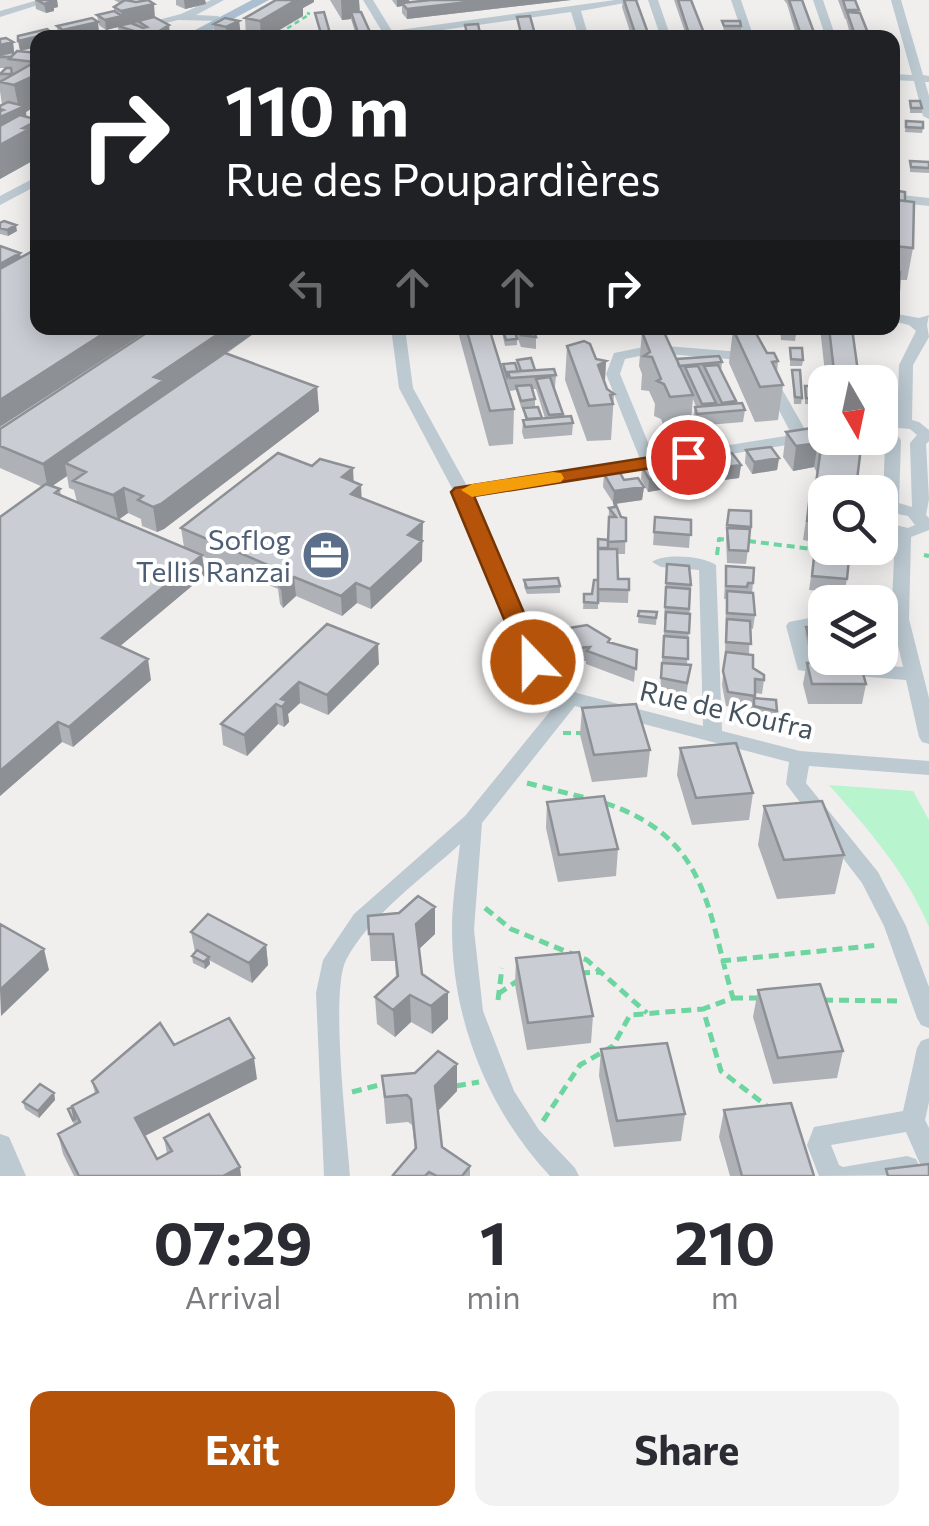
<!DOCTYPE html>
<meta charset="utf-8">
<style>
:root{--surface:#fff;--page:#f2f2f3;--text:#2b2b33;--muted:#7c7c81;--accent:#b45309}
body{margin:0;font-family:Commissioner,sans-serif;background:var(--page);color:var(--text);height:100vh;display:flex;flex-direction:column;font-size:38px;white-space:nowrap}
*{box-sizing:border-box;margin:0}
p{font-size:32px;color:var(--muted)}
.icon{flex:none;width:55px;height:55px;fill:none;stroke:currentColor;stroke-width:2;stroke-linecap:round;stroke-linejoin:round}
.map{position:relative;height:1176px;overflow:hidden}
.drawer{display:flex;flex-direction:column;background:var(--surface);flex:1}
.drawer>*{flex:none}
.guide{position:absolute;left:30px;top:30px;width:870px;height:305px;border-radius:20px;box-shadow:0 5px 25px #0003;background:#202124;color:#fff;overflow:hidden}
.needle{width:65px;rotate:171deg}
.tools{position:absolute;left:808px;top:365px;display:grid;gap:20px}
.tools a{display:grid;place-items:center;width:90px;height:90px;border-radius:20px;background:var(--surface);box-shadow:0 5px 25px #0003;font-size:50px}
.pin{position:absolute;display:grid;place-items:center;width:85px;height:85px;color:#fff;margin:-42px;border:5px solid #fff;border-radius:50%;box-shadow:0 2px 10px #0007}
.me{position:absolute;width:110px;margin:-55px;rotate:338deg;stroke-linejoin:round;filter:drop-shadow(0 0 8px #0008)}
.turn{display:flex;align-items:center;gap:35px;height:210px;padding:0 30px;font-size:45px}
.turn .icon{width:130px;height:130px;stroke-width:2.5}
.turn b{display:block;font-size:70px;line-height:85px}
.lanes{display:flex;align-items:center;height:95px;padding:0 30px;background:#0003;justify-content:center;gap:50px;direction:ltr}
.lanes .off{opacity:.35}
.eta{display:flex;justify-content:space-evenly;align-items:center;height:170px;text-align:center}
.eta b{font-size:60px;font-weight:700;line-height:70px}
.primary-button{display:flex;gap:20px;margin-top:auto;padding:20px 30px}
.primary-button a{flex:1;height:115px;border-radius:20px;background:var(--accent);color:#fff;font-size:40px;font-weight:700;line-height:115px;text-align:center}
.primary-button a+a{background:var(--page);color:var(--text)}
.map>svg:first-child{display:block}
.green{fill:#b8f4ce}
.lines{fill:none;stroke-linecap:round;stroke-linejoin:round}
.path-far2{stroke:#6dd59f;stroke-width:2.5;stroke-dasharray:5 4;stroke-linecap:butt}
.path-far1{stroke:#6dd59f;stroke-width:4;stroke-dasharray:8 5;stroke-linecap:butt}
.path{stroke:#6dd59f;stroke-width:5;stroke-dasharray:10 6;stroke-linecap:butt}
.minor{fill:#bdcad2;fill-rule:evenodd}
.major{fill:#abbfd0;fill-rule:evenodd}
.wall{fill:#aeb1b6;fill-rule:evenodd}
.shaded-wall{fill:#8d9094}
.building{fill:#caced4;stroke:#8d9094;stroke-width:2.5}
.route{fill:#b45309;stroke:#753606;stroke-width:2.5}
.slow{fill:#f59e0b}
.labels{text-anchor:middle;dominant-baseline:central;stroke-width:8;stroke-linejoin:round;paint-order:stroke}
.service-label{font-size:28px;fill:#4e5e75;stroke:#fff;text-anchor:end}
.street-label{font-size:28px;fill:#45535e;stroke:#fff}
</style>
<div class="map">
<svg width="929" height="1176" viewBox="0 0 929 1176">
<rect width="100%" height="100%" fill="#f1eeee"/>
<path class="green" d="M829 785 913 791 929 820V927C906 872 868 829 829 785Z"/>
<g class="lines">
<path class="path-far2" d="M272 38 310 14 307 13"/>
<path class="path-far1" d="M748 541 828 551
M847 554 875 557
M717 555 719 539 729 540
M924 555 929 556
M563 733H583"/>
<path class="path" d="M527 783 586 798
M605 803C708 838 706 906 733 998L703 1009 721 1071 768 1107
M485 908 511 929 587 960 647 1013
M721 961 880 945
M580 973 601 972
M498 994 517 981
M733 998H758
M498 1000 502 968
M823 1000 898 1001
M456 1086 479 1082
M352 1092 387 1083
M543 1121 580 1065 613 1046 630 1015 703 1009"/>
<path class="minor" d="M38 0H54L0 17V11Z
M211 0H224L196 15 218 16 223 19 222 21 178 20 108 38H89L181 14Z
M363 0H373L392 31 615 0H641L581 11 589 38H579L571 12 386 38Z
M648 0H658L671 38H661Z
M731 0H741L754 38H744Z
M813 0H823L836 38H826Z
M891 0H901L923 75 929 76V82H925L929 96V119L923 116 914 81 892 80V74L912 75Z
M38 49V55L0 64V58Z
M38 176V185L0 205V196Z
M892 194 929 198V206L892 202Z
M892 313 919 318 929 315 927 325 929 337 913 365 912 420 919 422 929 430V441L926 444 929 499 926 515 929 518V530L911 537 909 619 929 698V744L922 742 919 737 906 680 845 675 836 669 845 663 903 667 891 614 880 617V605L892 603 895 535 884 533 880 526V512L886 508 883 503 885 441 880 429 890 420 897 419 899 365 916 331 909 325 892 321ZM899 428 910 429 917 435 910 443 912 507 899 503 901 440 895 432ZM898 514 908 516 915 525 908 528 896 525 892 518Z
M391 328H405L413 388 467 486 640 459 606 374 614 353 654 345 753 353 760 357 753 361 654 353 625 359 620 374 654 457 792 435 764 382 771 378 778 382 807 433 825 430V438H831L472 495 551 675 577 693 703 726 699 570 661 567 652 562C665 553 703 556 716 565L722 731 800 751 929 761V775L809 766 806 783 878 872 906 926 929 987V1028L921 1025 917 1018 884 926 862 883 786 784 789 762 575 706 482 823 474 930 483 1011 514 1091 539 1130 575 1168 579 1176H550C488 1110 452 1020 452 929 452 901 457 872 460 844 423 878 369 916 346 960 330 992 347 1133 350 1176H324L316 993 323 960 354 914 465 816 560 699 534 679 454 492 399 388Z
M825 615V627L805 630 813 661 831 664 833 668 824 674 798 670 786 626 789 622Z
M929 1038V1102L925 1120 929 1128V1167L920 1164 906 1132 831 1145 839 1165 843 1167 907 1156 916 1159 920 1167 916 1175 819 1176 807 1145 814 1127 903 1111 917 1048 921 1041Z
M0 1134 9 1137 26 1176H0Z"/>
<path class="major" d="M252 0H269L197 38H180Z"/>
</g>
<path class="wall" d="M35 0H57L58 7 54 8V11L46 13 36 9Z
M114 0H131L155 18 170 34 165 38H123L119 36 118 27 106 30 99 25 97 15 114 11V7L120 3Z
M176 0H205L206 4 185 9 176 5Z
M330 0H359L360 12 370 38H357L351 19 342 20Z
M392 0H409L410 3 431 0H571L407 19 402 13V6L397 7Z
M623 0H636L650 38H632L622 7Z
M674 0H691L703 37 705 38H687Z
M784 0H802L816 38H797L787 4Z
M838 0H855L859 13 870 38H851L846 19H845Z
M314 2 303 8V16L266 38 246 37 245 18Z
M239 21 241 36 237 38H202L214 33V24Z
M722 21 741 26V31H724Z
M57 26 99 31 105 35V38H61L58 36Z
M0 39 13 42 14 52 12 53 14 54 38 53 26 112 34 160 0 179V106L2 105 0 91V74L11 68H0Z
M910 101 922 108V113H910Z
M906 121 923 128 922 133 905 132Z
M910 161 929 162V173L910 172Z
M892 190 905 201 913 248 907 280H900L896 307 892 306Z
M0 223 17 231 8 236 0 234Z
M154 328H255L256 332 226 354 317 387 319 411 164 529 157 532 142 526 141 519 128 513 118 520 184 547 181 528 353 482 362 498 424 541 422 543V561L371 609 357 603 342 616 296 596 283 608 280 604 278 589 202 556 205 575 120 646 151 680 73 747 62 742 0 796 43 487 0 468V429ZM67 476 69 488 74 490 77 502 61 496 60 489 52 486Z
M457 328H489L514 409 513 444 489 446Z
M501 328H514L517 339V345L505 346Z
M514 328H533L536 337V349L521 347Z
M780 328H797L795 341 781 340Z
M798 328H810L809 331 798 330Z
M820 328H852L858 372 857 382H826Z
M733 329 778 361 777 373 783 385 778 420 755 422 729 363Z
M642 332 677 359 722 362 721 372 736 401V404L745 410 743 422 696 426 693 420 695 407H696L693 399 690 430 666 432 661 419 654 416 655 404 649 391 641 390 642 374 639 366Z
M567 346 596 359 606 361 605 382 607 389 614 394 611 440 587 441 565 380Z
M790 348 803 360 802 366H790Z
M517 360 535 370 556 375 555 387H554L563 416 573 423 572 435 524 439 522 432 523 420 525 419 523 408 542 418H545L536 389H532L535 399V406L521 407 516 390 510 391 503 370V364L519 371Z
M792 370 802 398 801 404H794Z
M805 386 818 399 817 405 805 404Z
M786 432 825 438 862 439 856 492H825V544L803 540 810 494H814L817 473 814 467 793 471 783 457Z
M746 450 779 458 777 470 752 474 745 463Z
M709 456 741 465 739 478 716 481 707 469Z
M674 461 707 469 706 482 699 483 698 488 685 491 673 474Z
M642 467 673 475 671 488 648 492 641 479Z
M604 474 644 487 642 500 616 504 621 517 626 518 625 554H617L618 579H629L628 603 598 602V609H583L584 594H592L597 580 598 539 608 540 609 508 614 507V504L603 487Z
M729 510 751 527 746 564 727 563 726 538Z
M655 517 691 520 689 548 653 545Z
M826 548 847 579 844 593 809 590 814 557 824 559Z
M667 564 691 585 687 665 689 678 686 696 660 691 665 620H664Z
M726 566 753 583 752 593 755 615 753 629 750 628 749 654 753 668 764 680 762 694 755 693V698L777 711 776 718 753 713V709L726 706 722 685 725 655 726 599H724Z
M524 580 560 586V593L527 594 524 587Z
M639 611 657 612 656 625 638 623Z
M327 624 379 664 328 715 300 703 288 714 289 722 284 727 278 724 247 756 223 745 221 724Z
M806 627 825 658H856L855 661H846L866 684 862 704H808L803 684 807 663H822V661H812L805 634Z
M557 630 610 639V642L637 650 634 682 586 664V661H578L556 644Z
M582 708 650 750 647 777 592 782 580 735Z
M680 748 753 793 749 820 692 825 677 775Z
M547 802 618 849 616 876 558 882 546 828Z
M764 806 844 855 835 894 777 899 758 845Z
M368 916 435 934 419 949 422 974 448 992V1019L432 1034 411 1022 395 1037 377 1024 375 997 396 977 395 961H371Z
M191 932 266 945 268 965 252 983 209 960 210 964 205 969 193 963 192 956 195 952Z
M516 958 593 1016 591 1043 527 1050 515 985Z
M758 990 843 1051 837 1078 773 1084 753 1017Z
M174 1045 257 1079 144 1136 157 1159 167 1154 164 1138 241 1176H74L63 1154 58 1134 74 1125 68 1109 95 1094 92 1081Z
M601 1049 685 1114 681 1141 614 1147 599 1076Z
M457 1064V1091L438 1111 442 1147 470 1166V1176H393L415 1150 412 1125 408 1122 386 1124 382 1076 415 1073Z
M54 1093 55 1100 39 1118 25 1109 23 1102Z
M724 1110 814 1176H730L719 1137Z"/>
<path class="shaded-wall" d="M49 0H57L58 7 54 8V11L46 13 44 4Z
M184 0H205L206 4 185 9Z
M296 0H314V2L303 8V16L266 38H261L260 21Z
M341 0H359L360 19 351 12V19L342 20Z
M397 0H409L410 5 402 3V6L397 7Z
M486 0H571L407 19V9Z
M154 4 155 18 106 30 105 20 122 16 121 11Z
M239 21 241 36 227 38 226 27Z
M98 22 99 32 75 38H64L63 30Z
M169 25 170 34 165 38H148Z
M370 32V38H359L358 33Z
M52 33 53 38H38V47L20 51 18 41Z
M13 42 14 52 0 55V45Z
M38 74V105L26 112V117L0 128V117L19 109 14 85Z
M38 120V153L33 155 34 160 0 179V145L23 128Z
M16 225 17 231 8 236 7 230Z
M20 253 24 276 0 290V264Z
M112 328H152L0 427V400Z
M227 328H255L256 332 65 463 67 476 48 489 43 464 154 377Z
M606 361 604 396 598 365Z
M317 387 319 411 164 529 157 532 153 507Z
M818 443 814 467 793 471 796 446Z
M779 458 777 470 752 474 754 462Z
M741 465 739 478 716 481 718 468Z
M353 468 354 488 342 477Z
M707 469 706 482 699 483 698 488 685 491 686 478 696 471Z
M673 475 671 488 648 492 649 479Z
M361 485 362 504 351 494Z
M644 487 642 500 613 504 614 491Z
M124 488 128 513 118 520 113 495Z
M423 522 422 561 371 609 370 589 408 535Z
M202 555 205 575 106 658 102 638Z
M294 577 296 596 283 608 281 588Z
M356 583 357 603 342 616 341 596Z
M378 644 379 664 328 715 327 695Z
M148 659 151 680 73 747 69 727Z
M299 682 300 703 288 714 289 722 284 727 281 699Z
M276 704 278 724 247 756 244 735Z
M58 722 62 742 0 796V771Z
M435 907V934L417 951 416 924Z
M266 945 268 965 252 983 249 963Z
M44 949 49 970 1 1016 0 990Z
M209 957 210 964 205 969 204 962Z
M448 992V1019L432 1034 431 1006Z
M410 995 411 1022 395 1037 393 1010Z
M254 1058 257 1079 139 1139 135 1118Z
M457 1064V1091L436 1113 435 1086Z
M54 1093 55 1100 39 1118 38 1111Z
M240 1167 241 1176H223Z"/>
<path class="building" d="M37 0H50L53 1 44 4Z
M125 0 136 2 148 0 154 4 121 11 114 7Z
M276 0H296L260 21 245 18Z
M431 0H486L407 9 402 3Z
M624 0H636L648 33H635Z
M678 0H691L704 33 689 34Z
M789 0H802L816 38H802Z
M843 0H855L859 10H846Z
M114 11 122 16 105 20 97 15Z
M324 12 331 37H322L315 13Z
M351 12H361L370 32 358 33Z
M847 12 860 13 870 38H856Z
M530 16 536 38H522L517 17Z
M154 17 169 25 148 38H134L128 34 134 31 118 26 131 23 143 28 147 27 138 21Z
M92 18 98 22 63 30 57 26Z
M225 18 239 21 226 27 214 24Z
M722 21H740L741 26H724Z
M478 24 481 38H468L465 25Z
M47 29 52 33 18 41V36Z
M99 31 105 35 96 38 72 37Z
M212 33 223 35 219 38H202Z
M6 38 13 42 0 45V39Z
M17 51 38 53V74L14 85 0 82 35 62 9 59Z
M12 52 14 54 11 57H0V55Z
M6 68H11L12 74H0Z
M910 101H920L922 108H911Z
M8 102 25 106 0 117V111L3 110 0 109V106Z
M20 115 38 120 23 128 29 129 0 145V126Z
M906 121 923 122V128L906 127Z
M910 161 929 162V168L911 167Z
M892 190 905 192V201L897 200 896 206 892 205Z
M897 200 914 202 913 248 894 246Z
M4 221 16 225 7 230 0 228V223Z
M0 246 20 253 0 264Z
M38 248V328H112L0 400V269Z
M892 271 900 272 899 289 892 288Z
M154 328H227L154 377 164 380 43 464 0 446V429Z
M466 328H489L514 409 490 411Z
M502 328H514L517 339 506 340Z
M519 328H533L536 337 521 335Z
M654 328 663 330 693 395 670 397 664 384 657 381 661 379 652 357 644 356 650 352 642 332Z
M753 328 767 353H774L778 361 772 362 783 385 760 387 733 329Z
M829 328H852L858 372 834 371Z
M584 341 590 344 596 359 606 361 598 365 607 389 614 394 610 395 613 404 589 406 567 346Z
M790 348H802L803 360 791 359Z
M225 353 317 387 161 504 153 507 138 500 143 496 124 488 113 495 73 481 86 472 65 463Z
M719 356 722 362 679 366 677 359Z
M531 358 535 370 521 371 517 360Z
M515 363 518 372H508L507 376 503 364Z
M718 365 736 401 722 403 704 366Z
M698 366 716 403 702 404 685 367Z
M554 369 556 375 510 378 508 372Z
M792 370H800L802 398 795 397Z
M550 377 563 414 549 415 536 379Z
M531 385 535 399 521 401 516 386Z
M805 386H817L818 399 806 398Z
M742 403 745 410 697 414 695 407Z
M538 407 542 418 527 419 523 408Z
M571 416 573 423 525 427 523 420Z
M825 426V438L862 439 856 488 816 483 821 448 818 443 796 446 786 432Z
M771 447 779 458 754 462 746 450Z
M278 453 312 466 320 459 353 468 342 477 361 485 351 494 423 522 408 535 422 541 370 589 356 583 341 596 294 577 281 588 278 584 289 574 181 528Z
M732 453 741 465 718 468 709 456Z
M699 457 707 469 696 471 700 475 686 478 674 461Z
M665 463 673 475 649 479 642 467Z
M619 471 624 480 638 478 644 487 614 491 604 474Z
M46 484 60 489 55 493 202 555 102 638 148 659 69 727 58 722 0 771V517Z
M810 494 825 496V524L807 521Z
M614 500 621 517 626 518V541L608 542 609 517H616L609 508 615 507Z
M729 510 751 511V527L727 525Z
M655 517 691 520V535L654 532Z
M727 528 750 529 748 551 729 550Z
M598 539 608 540V548H598Z
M826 548H850L847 579 812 576 814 557 825 559Z
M598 549H617L618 579H629V590L598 589Z
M667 564 689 566 691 585 666 583Z
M726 566 754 568 753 583H748L747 587 726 586Z
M558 578 560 586 527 588 524 580Z
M594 580H598V603L584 602V594H592Z
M666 587 690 589 689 609 665 607Z
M727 591 753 593 755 615 727 613Z
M639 611 657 612 656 618 638 616Z
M666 612 690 614 689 633 665 631Z
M727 619 750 621 751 644 726 642Z
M327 624 378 644 327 695 299 682 281 699 287 701 282 707 276 704 244 735 221 724Z
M587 625 610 639 608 642 637 650 636 669 587 651 590 647 578 648 557 630Z
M806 627H825V658H844L846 663H826L823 654 814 655Z
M664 636 688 638V659L663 657Z
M726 652 753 655V668L764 675V680L755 679V696L728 692 723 671Z
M662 663 691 665 687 683 661 678Z
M807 663H860L866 684H812Z
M754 698 776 700 777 711 754 706Z
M636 704 650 750 594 755 582 708Z
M736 743 753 793 696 798 680 748Z
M604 796 618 849 559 855 547 802Z
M822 801 844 855 784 860 764 806Z
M418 896 435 907 416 924 422 974 448 992 431 1006 410 995 393 1010 375 997 398 976 393 934H369L368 916 399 913Z
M208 914 266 945 249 963 191 932Z
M0 924 44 949 0 990Z
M197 950 209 957 204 962 192 956Z
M579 952 593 1016 528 1023 516 958Z
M820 984 843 1051 778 1058 758 990Z
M229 1018 254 1058 135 1118 157 1159 172 1151 164 1138 209 1114 240 1167 223 1176H79L58 1134 80 1122 72 1106 98 1092 92 1081 160 1023 174 1045Z
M667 1043 685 1114 617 1121 601 1049Z
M438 1051 457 1064 435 1086 442 1147 470 1166 462 1176H437L429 1172 425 1176H395L393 1175 416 1148 411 1099 407 1095 385 1097 382 1076 415 1073Z
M40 1084 54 1093 38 1111 23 1102Z
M791 1103 814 1176H742L724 1110Z
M72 1107 75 1119 73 1120 68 1109Z
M929 1164V1176H888L886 1169Z"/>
<path class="route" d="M688 451 698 457 695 461 474 496 545 662 541 667H524L451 492 455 488Z"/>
<path class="slow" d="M553 472 561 473 564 478 561 482 472 497 461 490 472 484Z"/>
<defs>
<g id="office-disc" transform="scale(2.5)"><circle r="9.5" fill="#5c6f8a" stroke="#fff"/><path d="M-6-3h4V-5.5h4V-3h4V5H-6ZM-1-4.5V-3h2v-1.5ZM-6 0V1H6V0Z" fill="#fff"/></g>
</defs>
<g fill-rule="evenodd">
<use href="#office-disc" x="326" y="555"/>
</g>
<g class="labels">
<g class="service-label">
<text x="291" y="539">Soflog<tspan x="291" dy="32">Tellis Ranzai</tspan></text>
</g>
<g class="street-label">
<text transform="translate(727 709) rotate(13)">Rue de Koufra</text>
</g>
</g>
</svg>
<div class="tools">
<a><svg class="needle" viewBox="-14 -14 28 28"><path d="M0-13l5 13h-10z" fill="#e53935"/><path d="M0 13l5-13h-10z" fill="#7c7c81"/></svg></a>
<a><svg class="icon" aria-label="search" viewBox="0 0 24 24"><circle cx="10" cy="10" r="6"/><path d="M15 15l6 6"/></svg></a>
<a><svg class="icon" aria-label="layers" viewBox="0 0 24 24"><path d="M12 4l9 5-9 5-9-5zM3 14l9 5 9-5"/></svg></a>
</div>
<div class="pin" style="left:688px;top:457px;background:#d93025"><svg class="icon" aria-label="arrive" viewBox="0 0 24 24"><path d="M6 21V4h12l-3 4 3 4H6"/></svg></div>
<svg class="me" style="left:533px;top:662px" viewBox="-20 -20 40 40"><circle r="17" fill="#b45309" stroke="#fff" stroke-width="3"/><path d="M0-11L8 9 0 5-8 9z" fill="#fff"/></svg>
<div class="guide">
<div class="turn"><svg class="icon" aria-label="right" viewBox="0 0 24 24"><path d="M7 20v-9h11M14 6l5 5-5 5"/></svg><div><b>110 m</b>Rue des Poupardières</div></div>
<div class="lanes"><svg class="icon off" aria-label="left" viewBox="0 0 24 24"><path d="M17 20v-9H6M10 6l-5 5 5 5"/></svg><svg class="icon off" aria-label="ahead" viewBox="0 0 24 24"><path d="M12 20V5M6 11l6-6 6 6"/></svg><svg class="icon off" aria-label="ahead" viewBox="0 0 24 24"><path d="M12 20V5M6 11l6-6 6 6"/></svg><svg class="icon" aria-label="right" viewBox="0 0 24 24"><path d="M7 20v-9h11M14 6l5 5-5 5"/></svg></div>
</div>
</div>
<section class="drawer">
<div class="eta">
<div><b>07:29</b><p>Arrival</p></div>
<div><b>1</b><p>min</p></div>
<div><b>210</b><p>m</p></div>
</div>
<div class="primary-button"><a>Exit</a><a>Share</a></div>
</section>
